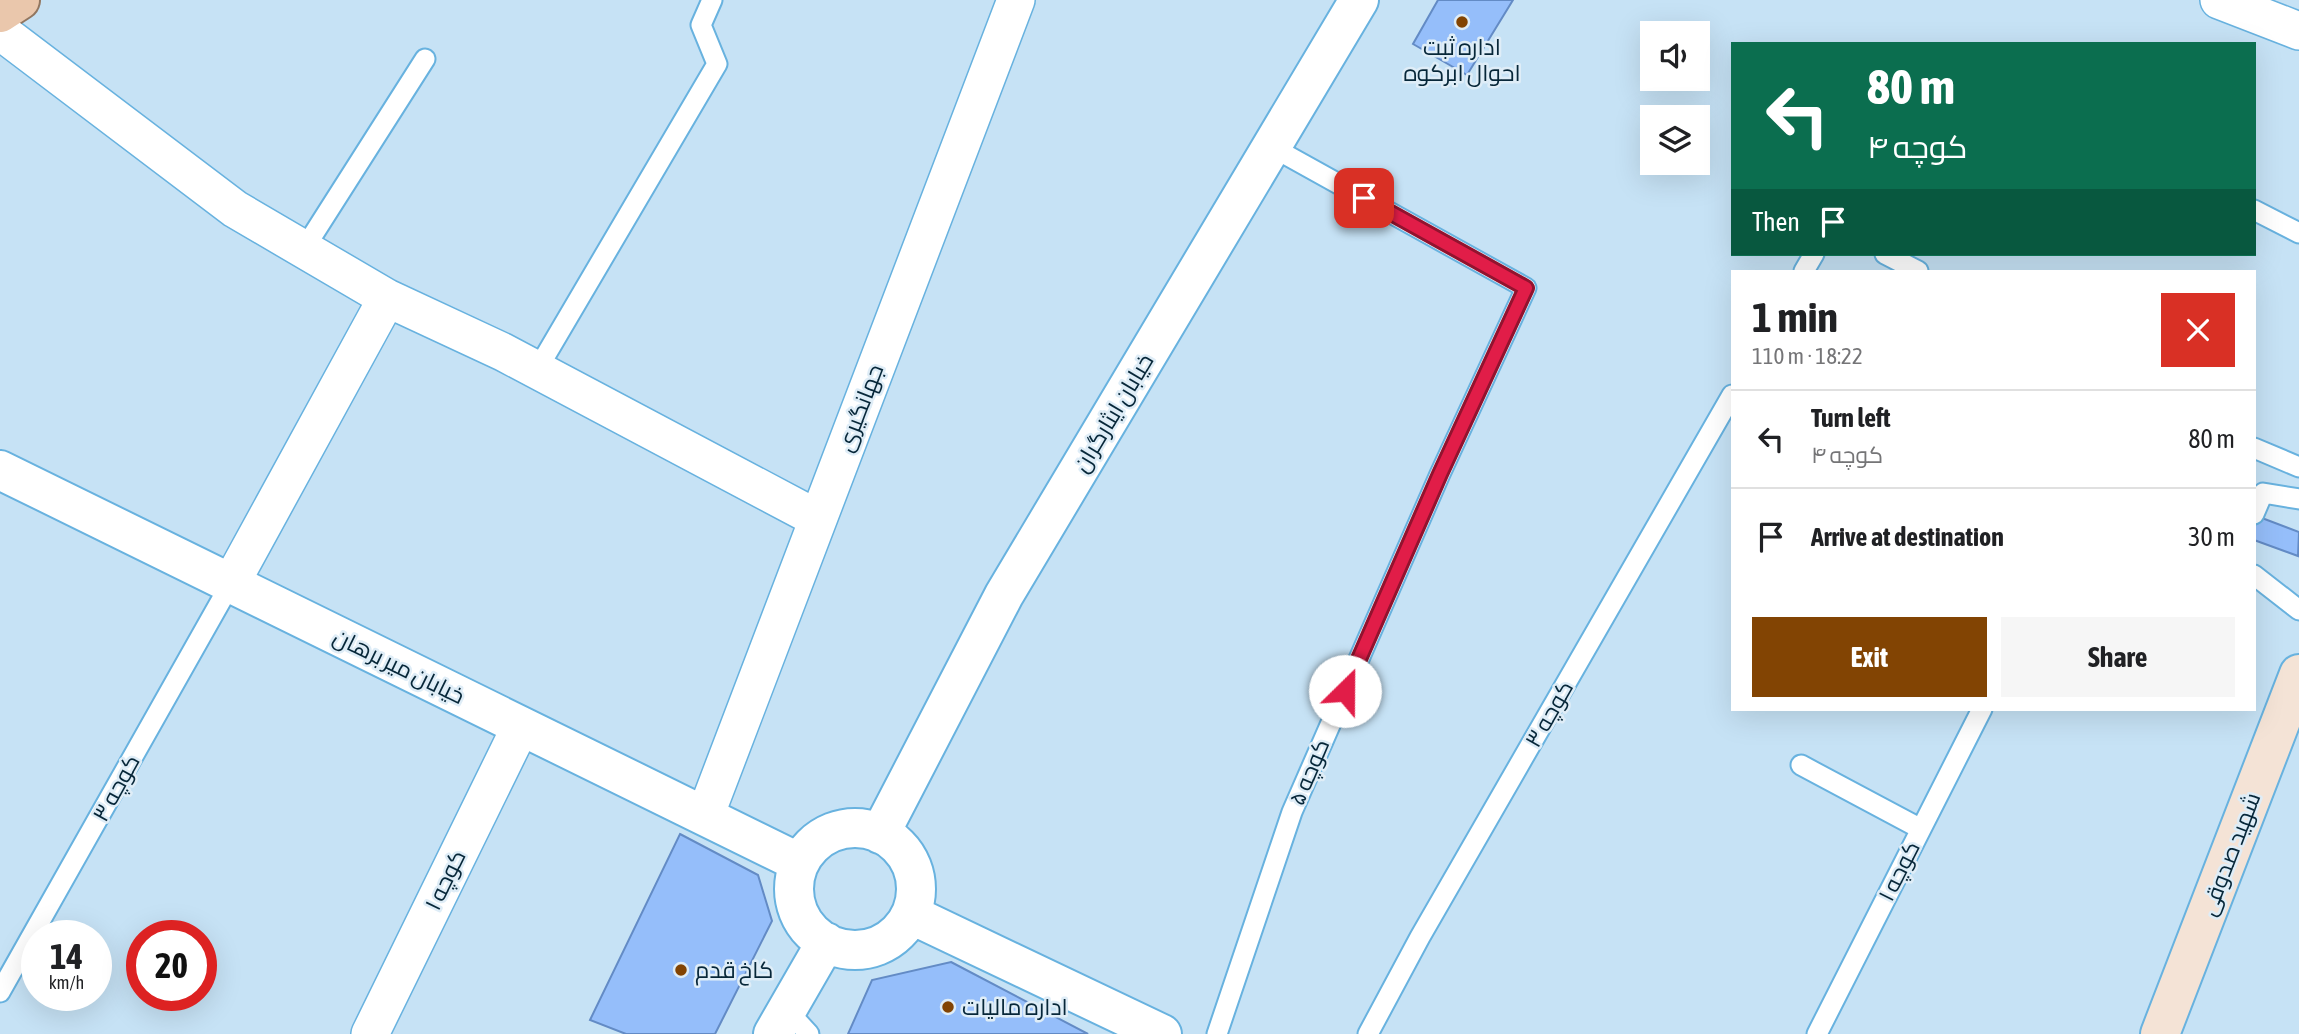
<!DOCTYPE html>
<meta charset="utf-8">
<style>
:root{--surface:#fff;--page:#f6f6f6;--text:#202124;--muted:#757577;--line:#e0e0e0;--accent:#824403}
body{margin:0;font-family:"Asap Condensed",Cairo,sans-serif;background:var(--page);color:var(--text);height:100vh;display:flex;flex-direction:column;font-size:26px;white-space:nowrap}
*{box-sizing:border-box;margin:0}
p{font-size:23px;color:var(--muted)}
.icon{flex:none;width:38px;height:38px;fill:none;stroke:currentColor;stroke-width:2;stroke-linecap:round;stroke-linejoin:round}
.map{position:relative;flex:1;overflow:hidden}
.panel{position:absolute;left:1731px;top:270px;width:525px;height:441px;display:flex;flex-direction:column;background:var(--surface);border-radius:0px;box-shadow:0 7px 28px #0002}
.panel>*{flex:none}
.guide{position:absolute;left:1731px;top:42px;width:525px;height:214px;border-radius:0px;box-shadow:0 7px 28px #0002;background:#0b6e4f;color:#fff;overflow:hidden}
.controls{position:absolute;left:1640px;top:21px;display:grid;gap:14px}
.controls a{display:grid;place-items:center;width:70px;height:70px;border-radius:0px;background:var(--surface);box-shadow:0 7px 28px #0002;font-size:35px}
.speed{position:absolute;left:21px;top:920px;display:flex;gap:14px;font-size:35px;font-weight:700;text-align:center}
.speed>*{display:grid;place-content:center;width:91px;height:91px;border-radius:50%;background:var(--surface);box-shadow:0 7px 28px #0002;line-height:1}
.speed small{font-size:18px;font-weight:400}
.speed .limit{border:10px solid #d22;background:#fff;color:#111}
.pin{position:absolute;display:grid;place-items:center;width:60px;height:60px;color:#fff;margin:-30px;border-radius:14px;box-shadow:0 4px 10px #0006}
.me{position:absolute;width:77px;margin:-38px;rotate:23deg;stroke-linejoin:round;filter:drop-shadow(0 0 5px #0008)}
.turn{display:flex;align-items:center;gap:24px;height:147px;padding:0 21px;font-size:32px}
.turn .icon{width:91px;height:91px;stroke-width:2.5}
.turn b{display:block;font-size:49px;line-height:60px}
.then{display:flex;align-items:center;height:66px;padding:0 21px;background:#0003;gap:14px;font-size:26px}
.round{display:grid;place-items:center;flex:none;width:74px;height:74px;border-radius:0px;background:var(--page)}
.head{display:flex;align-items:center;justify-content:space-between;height:119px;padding:0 21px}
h1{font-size:42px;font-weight:700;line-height:52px}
.primary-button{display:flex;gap:14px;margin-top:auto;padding:14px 21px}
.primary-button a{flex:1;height:80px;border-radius:0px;background:var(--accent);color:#fff;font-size:28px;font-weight:700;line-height:80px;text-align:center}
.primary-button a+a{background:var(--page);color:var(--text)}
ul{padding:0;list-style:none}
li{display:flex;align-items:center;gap:21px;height:98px;padding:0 21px;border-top:2px solid var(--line)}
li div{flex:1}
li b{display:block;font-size:26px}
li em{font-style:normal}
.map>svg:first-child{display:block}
.building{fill:#95befa;stroke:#638bc5;stroke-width:2}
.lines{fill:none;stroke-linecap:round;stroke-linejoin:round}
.service-casing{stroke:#68b2df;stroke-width:23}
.minor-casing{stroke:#68b2df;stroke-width:40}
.tertiary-casing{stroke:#68b2df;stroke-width:42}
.secondary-casing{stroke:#68b2df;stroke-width:42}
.primary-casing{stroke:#917660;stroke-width:42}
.service{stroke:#fff;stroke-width:19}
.minor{stroke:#fff;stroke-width:37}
.tertiary{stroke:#fff;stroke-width:38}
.secondary{stroke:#f4e3d6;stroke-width:38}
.primary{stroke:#eac7ac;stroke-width:38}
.route-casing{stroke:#92132f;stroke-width:18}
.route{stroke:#e11d48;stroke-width:12}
.poi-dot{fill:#824403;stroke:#dfedf7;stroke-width:2.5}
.labels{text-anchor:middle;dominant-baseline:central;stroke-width:5;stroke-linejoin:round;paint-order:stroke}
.poi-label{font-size:23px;fill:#072739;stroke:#dfedf7;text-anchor:start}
.street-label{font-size:23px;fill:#072739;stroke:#dfedf7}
</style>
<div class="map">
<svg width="2299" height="1034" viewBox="0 0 2299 1034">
<rect width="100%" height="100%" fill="#c6e2f5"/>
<path class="building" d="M1438 0H1513L1467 75 1413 44Z
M2254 515 2299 532 2298 556 2254 540Z
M680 834 758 875 772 921 715 1034H626L590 1020Z
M951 962 1088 1034H848L872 980Z"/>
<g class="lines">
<g class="service-casing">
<path id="service" d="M2254 210 2299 233
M304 249 425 59
M1885 254 1918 271
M1804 271 1814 254
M537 370 717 64 701 25 712 0
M2254 448 2299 467
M2254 514 2263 493 2299 499
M2254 575 2299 610
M1801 765 1921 829
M0 992 231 583
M787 1010 809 1034
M1217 1034 1292 812 1440 474 1526 288 1272 147
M1368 1034 1420 937 1732 395
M1817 1034 1982 709"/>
</g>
<g class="minor-casing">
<path id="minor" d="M2219 0 2299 31
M0 31 235 209 387 298 503 352 818 519
M231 583 387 298
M705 816 1016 0
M370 1034 521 726"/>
</g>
<g class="tertiary-casing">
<path id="tertiary" d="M0 470 798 862
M794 889a61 61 0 1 1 122 0a61 61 0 1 1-122 0Z
M880 834 1004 595 1359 0
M912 915 1162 1034
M773 1034 826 942"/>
</g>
<g class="secondary-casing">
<path id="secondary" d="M2160 1034 2299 674"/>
</g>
<g class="primary-casing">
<path id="primary" d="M0 13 20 0"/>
</g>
<use href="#service" class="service"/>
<use href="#minor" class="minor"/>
<use href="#tertiary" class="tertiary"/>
<use href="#secondary" class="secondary"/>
<use href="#primary" class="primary"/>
</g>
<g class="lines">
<g class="route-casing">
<path id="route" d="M1345 691 1440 474 1526 288 1364 198"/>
</g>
<use href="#route" class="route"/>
</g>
<g class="poi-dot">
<circle cx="1462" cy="22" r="7"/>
<circle cx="681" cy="970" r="7"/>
<circle cx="948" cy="1007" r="7"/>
</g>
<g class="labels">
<g class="poi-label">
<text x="1462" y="47" text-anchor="middle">اداره ثبت<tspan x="1462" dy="26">احوال ابرکوه</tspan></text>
<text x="695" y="970">کاخ قدم</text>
<text x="962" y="1007">اداره مالیات</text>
</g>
<g class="street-label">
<text transform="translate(860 408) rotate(-69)">جهانگیری</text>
<text transform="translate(1113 413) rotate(-59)">خیابان ایثارگران</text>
<text transform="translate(399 666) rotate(26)">خیابان میر برهان</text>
<text transform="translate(1549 714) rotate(-60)">کوچه ۳</text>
<text transform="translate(1309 772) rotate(-67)">کوچه ۵</text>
<text transform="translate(116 788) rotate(-61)">کوچه ۳</text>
<text transform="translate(2230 854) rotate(-69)">شهید صدوقی</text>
<text transform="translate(1899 871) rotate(-63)">کوچه ۱</text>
<text transform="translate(445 880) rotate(-64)">کوچه ۱</text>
</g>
</g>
</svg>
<div class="controls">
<a><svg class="icon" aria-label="sound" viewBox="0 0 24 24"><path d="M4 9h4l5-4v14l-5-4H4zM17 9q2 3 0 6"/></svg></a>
<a><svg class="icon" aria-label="layers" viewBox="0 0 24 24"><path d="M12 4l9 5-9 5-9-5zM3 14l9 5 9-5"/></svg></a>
</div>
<div class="speed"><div>14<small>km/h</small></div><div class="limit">20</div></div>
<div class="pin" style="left:1364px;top:198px;background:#d93025"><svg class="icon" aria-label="arrive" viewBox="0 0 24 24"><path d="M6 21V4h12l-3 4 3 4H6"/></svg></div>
<svg class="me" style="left:1345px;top:691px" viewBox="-20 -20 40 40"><circle r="19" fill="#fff"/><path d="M0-13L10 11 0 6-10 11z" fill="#e11d48"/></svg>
<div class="guide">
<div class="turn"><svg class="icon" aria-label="left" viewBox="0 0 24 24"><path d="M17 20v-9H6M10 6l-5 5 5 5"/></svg><div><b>80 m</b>کوچه ۴</div></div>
<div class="then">Then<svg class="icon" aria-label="arrive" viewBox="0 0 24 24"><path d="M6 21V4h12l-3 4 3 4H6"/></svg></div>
</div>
<section class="panel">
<div class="head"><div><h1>1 min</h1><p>110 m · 18:22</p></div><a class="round" style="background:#d93025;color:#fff"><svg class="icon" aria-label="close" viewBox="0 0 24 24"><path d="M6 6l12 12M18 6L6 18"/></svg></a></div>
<ul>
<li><svg class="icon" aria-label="left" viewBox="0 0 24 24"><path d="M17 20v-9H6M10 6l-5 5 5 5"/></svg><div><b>Turn left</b><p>کوچه ۴</p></div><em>80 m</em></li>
<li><svg class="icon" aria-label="arrive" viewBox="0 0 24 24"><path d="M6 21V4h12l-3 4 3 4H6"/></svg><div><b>Arrive at destination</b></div><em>30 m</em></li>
</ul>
<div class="primary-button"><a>Exit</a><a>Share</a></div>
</section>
</div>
